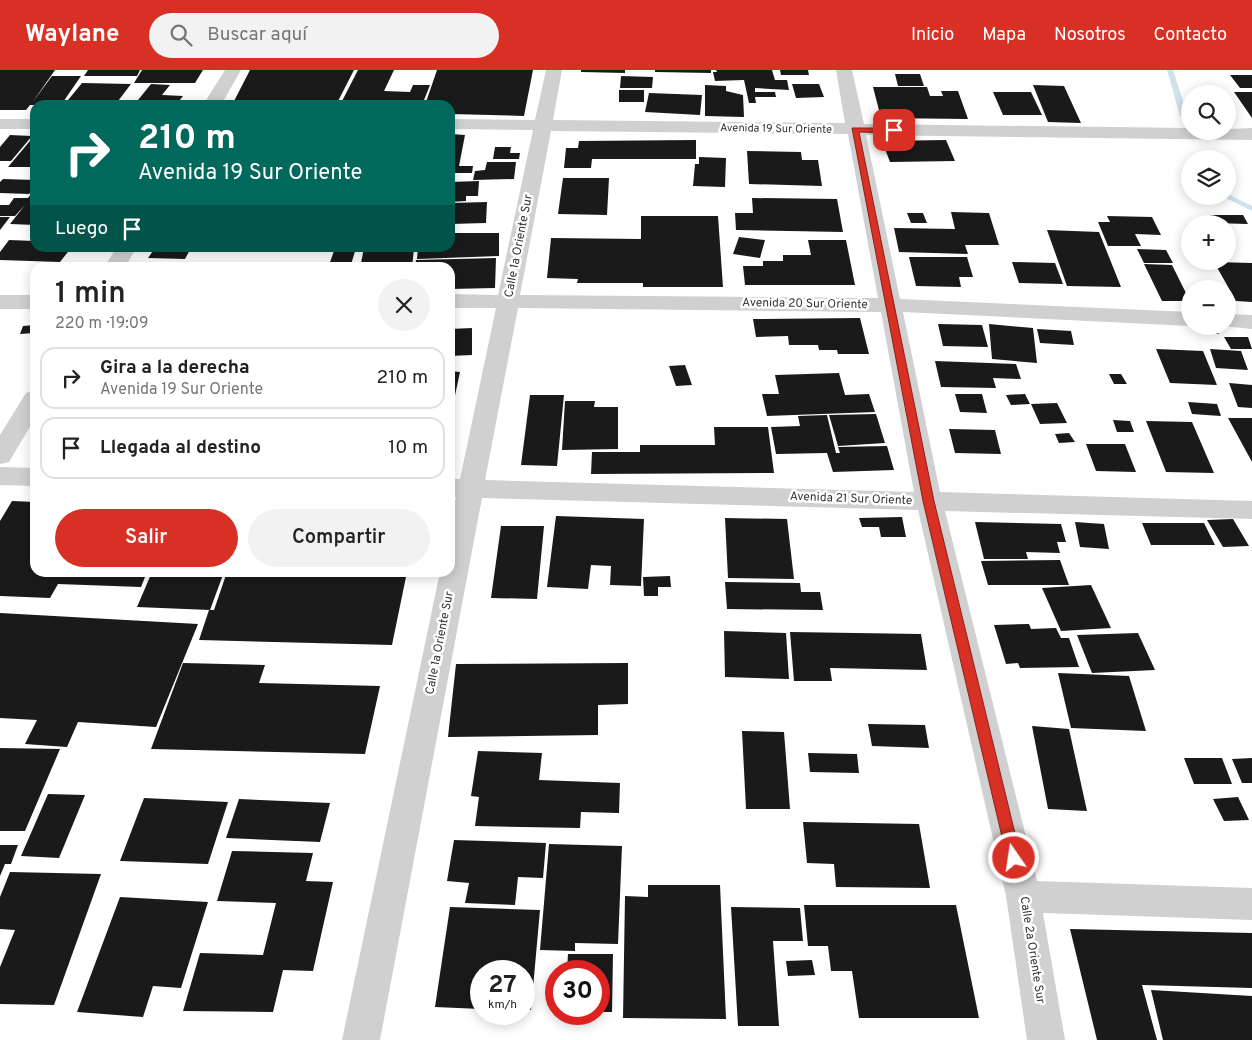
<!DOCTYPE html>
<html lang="es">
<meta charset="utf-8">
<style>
:root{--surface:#fff;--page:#f2f2f2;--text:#222;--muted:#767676;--line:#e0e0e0;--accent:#d93025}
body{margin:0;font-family:Overpass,sans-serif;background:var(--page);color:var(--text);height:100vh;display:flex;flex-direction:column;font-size:19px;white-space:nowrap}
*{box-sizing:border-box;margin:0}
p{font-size:16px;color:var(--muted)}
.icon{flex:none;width:28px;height:28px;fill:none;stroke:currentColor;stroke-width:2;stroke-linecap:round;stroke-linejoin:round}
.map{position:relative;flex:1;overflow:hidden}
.side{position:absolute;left:30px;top:192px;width:425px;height:315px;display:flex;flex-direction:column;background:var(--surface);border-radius:15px;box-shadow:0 2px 12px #0003}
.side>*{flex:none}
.guide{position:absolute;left:30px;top:30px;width:425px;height:152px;border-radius:15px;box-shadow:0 2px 12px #0003;background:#00695c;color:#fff;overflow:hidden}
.fabs{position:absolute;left:1181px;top:15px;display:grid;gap:10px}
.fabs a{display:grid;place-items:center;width:55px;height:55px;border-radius:50%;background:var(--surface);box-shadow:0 2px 12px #0003;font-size:25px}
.speed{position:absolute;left:470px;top:890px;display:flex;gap:10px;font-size:25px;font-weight:700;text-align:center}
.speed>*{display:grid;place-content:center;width:65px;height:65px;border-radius:50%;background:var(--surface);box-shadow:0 2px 12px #0003;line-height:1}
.speed small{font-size:12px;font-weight:400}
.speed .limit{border:8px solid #d22;background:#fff;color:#111}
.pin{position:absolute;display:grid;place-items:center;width:42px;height:42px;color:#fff;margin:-21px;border-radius:10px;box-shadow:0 2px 8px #0006}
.me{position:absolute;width:55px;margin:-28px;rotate:347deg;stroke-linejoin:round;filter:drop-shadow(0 0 4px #0008)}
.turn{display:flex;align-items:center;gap:18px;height:105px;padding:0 25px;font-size:22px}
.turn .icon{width:65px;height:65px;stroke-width:2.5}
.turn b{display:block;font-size:35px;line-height:42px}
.then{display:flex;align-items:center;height:48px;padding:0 25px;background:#0003;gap:10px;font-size:19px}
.round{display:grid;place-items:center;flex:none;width:52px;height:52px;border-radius:26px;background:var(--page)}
.headline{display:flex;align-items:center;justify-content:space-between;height:85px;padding:0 25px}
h1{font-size:30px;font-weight:600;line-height:38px}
.action{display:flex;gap:10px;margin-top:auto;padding:10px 25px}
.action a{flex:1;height:58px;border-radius:30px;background:var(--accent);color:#fff;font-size:20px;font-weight:600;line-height:58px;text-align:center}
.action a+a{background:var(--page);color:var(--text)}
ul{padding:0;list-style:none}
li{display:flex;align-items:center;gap:15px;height:62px;margin:0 10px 8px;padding:0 15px;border:2px solid var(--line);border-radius:15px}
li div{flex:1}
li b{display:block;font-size:19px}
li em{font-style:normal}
header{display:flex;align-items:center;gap:30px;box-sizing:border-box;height:70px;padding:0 25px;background:var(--accent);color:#fff}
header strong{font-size:24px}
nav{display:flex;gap:28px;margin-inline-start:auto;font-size:18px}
.search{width:350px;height:45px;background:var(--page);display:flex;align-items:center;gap:12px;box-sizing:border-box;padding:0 18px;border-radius:28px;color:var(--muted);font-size:19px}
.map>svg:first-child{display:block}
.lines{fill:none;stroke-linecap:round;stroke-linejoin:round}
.stream{fill:#cfe2ee;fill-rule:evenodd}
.building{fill:#1a1a1a}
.minor{fill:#d0d0d0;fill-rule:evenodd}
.tertiary{fill:#d0d0d0;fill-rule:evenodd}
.route{fill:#d93025;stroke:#8d1f18}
.labels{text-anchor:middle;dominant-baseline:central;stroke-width:5;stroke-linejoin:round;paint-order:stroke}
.far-street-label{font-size:11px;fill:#333;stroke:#fff}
.street-label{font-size:12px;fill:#333;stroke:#fff}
</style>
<header>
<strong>Waylane</strong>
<div class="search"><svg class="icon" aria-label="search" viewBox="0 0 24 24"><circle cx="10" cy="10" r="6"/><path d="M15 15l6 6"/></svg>Buscar aquí</div>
<nav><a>Inicio</a><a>Mapa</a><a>Nosotros</a><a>Contacto</a></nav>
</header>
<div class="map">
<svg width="1252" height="970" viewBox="0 0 1252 970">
<rect width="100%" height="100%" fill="#fff"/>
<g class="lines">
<path class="stream" d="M1167 0H1173L1188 46 1187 48 1180 46Z
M1228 124 1252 136V141L1222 126H1228Z"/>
</g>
<path class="building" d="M0 0H55L32 33 52 6H81L61 35H30L26 40H0Z
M88 0H140L137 6H84Z
M142 0H203L195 13H134Z
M250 0H354L336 35H232Z
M358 0H394L384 21 410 22 413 15H430L422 35H340Z
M437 0H533L524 46 450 44V35H425Z
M581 0H625V3L581 2Z
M655 0H711V3L655 2Z
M716 0H772L775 10H787L789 20 755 18V22H775L776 27H755L756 33H749L744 10 715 11 713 2H717Z
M780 0H808L809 5H781Z
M895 4H920L924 16H898Z
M1230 5H1252V18H1240Z
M621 6 653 7 652 18H620Z
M82 13 131 14 115 35H64Z
M151 14 170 15 162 25 183 26 176 35H134Z
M792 14H819L824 27 796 28Z
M705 15 726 16V21L743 25 744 47 705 46Z
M1033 15 1064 16 1081 53 1048 52Z
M873 17H927L930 26H943L941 21H958L968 49 881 48Z
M619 20H644V32H619Z
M993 22H1031L1042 45H1003Z
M1234 22H1252V48Z
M649 23 702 25 700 45 645 42Z
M450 64 465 65 459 96H473L472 103H450Z
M10 65 32 66 11 91H0V77Z
M35 65V91L30 97H8Z
M696 70V89H592L591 98H564L566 78H578L579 71Z
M946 70 955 91 890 92 882 71Z
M495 77H511L510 83H520L519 89H493Z
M747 81 801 82 802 90H818L822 116 749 114Z
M699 87 726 88 725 117 693 116 695 94H699Z
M487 92H516L514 109 473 110 475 101 485 100Z
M563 108H609L607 145 558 144Z
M3 109 35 110V118L29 124 0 123V112Z
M479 111 478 126H466V131L450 132V112Z
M35 119V155L10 154 25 135 15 146H0V135H9L14 128H28Z
M752 128 837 129 843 162 736 160 735 143H753Z
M487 132 486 153 450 154V133Z
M951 142 989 143 999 175H965L968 184 899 182 894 158 955 159Z
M907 143H923L927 153H911Z
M1207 145H1243L1248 154 1212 153Z
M641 146H718L723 217H643V213H577L578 209 547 208 551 168 641 169Z
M1107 146 1152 147 1161 165 1135 164 1141 176H1108L1098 152H1110Z
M0 147H10L0 160Z
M1047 160 1099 162 1121 217 1067 216Z
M450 163H499V186L417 189 418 178H450Z
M739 167 765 170 760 188 733 184Z
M9 170 35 171V178H71L60 192 0 190V182Z
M808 170H846L855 215H745L743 196H763V191H783V185H811Z
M155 178H191L185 189 148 188Z
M335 178H356L350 198H328Z
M364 178H414L412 198H360Z
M1137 179 1166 180 1173 193H1144Z
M909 187H967L973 207H959L961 217 916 216Z
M496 188 495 218 450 219V198H415L416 190Z
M1012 192 1055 193 1063 214 1019 213Z
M1214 192 1252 193V232L1236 231Z
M161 193 256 194 254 198H159Z
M1144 194 1172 195 1190 231H1162Z
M860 248 869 284H838L837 280H819L818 275H789L788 266 756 267 753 249Z
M938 254 982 255 988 277 943 276Z
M989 254 1033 258 1037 293 992 289Z
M35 255 34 263 20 264 23 256Z
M472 258V285L450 286V259Z
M1037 259 1071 261 1074 275 1040 273Z
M1199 259H1217L1219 264H1201Z
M1224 267H1248L1252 279H1231Z
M1156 279 1203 281 1217 315 1170 313Z
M1210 279 1241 281 1248 300 1216 298Z
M935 291 1016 294 1021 309 993 308 996 318 941 317Z
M685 295 692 315 676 316 669 296Z
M450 301 460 302 451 344H450Z
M839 303 845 325 869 324 875 342 767 346 762 324H779L775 305Z
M1109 304H1121L1127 314H1114Z
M1229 313 1252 315V338L1238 337Z
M955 324H982L987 343 960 342Z
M1025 324 1030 334 1011 335 1006 325Z
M530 325H564L557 396 521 395Z
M565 331H595L594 337H618V379L562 380Z
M1188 332 1217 334 1221 346 1192 344Z
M1057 333 1067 353 1040 354 1031 334Z
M876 344 885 373 838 376 829 345Z
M827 345 836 383H840L838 377 887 376 894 400 833 402 827 383 776 384 771 357 800 356 798 346Z
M1228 348H1252V392Z
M1113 350 1130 351 1134 362H1117Z
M1146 351 1192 352 1214 403 1166 402Z
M714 357H768L774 403 591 404 592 382H640V375H715Z
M949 359 995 360 1001 384 955 383Z
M1069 363 1075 372 1059 373 1055 364Z
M1086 374H1125L1136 402 1096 401Z
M12 431 35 432V502H147L141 517 58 514 50 528 0 526V451Z
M556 446 644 449 641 516 610 515 611 496 591 495 588 519 547 517Z
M902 447 906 467H881L879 457H862L859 448Z
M725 448 787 449 794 509 728 508Z
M1233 449 1249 476 1223 477 1207 450Z
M975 452 1061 454 1066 472H1057L1060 483 1026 482 1028 489H984Z
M1075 452 1104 454 1109 479 1080 477Z
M1142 453H1204L1215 475H1151Z
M501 456H544L537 529 491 528Z
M1060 490 1069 515H988L981 491Z
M152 502H224L210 540 137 537Z
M227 502H407L392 575 199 570 209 540H214Z
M670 506 671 517H658V526H644L643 507Z
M725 512 800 513 801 522H820L823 540 727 539Z
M1091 515 1111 558 1061 561 1042 518Z
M0 543 198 554 156 657 78 652 67 677 25 674 37 650 0 648Z
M1029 554 1031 559 1056 558 1061 568H1069L1079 597 1020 598 1018 593 1006 594 994 555Z
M724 561 786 563 789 609 725 607Z
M790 562 921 564 927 600 830 598 832 611H794Z
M1138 563 1155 600 1092 603 1077 565Z
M183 593 265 595 259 613 380 616 365 684 151 679Z
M628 593V634L598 635V665L448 667 456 594Z
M1058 603 1129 606 1146 661 1071 658Z
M868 654 925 655 929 678 872 676Z
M1032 656 1069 659 1087 741 1048 739Z
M742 661 784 662 790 739H746Z
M0 678 60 679 25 761H0Z
M478 681 542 683 539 710 620 713 619 743 581 742 580 758 475 756 479 727 471 726Z
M808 683 857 684 859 703 810 702Z
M1184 688H1222L1232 714H1194Z
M1252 688V713H1242L1232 689Z
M48 724 85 725 59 788 21 786Z
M1238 727 1249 750 1224 751 1213 729Z
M144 728 228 732 208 794 120 791Z
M239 729 330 733 320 772 226 768Z
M803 752 919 754 930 818 836 817 834 794 807 793Z
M454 770 546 773 543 808 518 807 515 835 465 833 469 813 447 811Z
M549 774 622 776 618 874 575 873V881L540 880Z
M0 775H18L11 794H5L0 806Z
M232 781 313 783 306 811 333 812 313 901 283 900 273 942 183 941 200 883 263 885 276 833 217 831Z
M10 802 101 804 54 935 0 934V897L15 860 0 859V827Z
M648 815H720L726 949 623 948 625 826 648 827Z
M120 827 208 832 181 918 153 916 143 947 77 942Z
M804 835H956L979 948H859L852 901H831L828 876H808Z
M450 837 540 840 531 940H524V901H481V939L435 937Z
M731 837 800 838 803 871H773L779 956H738Z
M1070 859 1252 863V918L1142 915 1157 970H1097Z
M568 884H613L612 942H599V901H567Z
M812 890 815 905 788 906 786 891Z
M1151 920 1252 926V970H1163Z"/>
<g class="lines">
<path class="minor" d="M546 0H562L553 50 845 53 836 0H852L864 54 1190 58V61L1252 58V70L866 65 900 229 1190 242V256L903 242 940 422 1252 431V449L945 441 1037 811 1252 818V850L1043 843 1065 970H1027L1006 826 918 440 482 428 380 970H342L440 502H450V455L456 427H450V409H460L496 238H450V224L498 225 533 60 450 59V49L535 50ZM551 61 848 64 878 228 520 225ZM518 238 881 242 914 422 485 410Z
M0 49H35V59H0Z
M0 225H35V239H0Z
M1228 244 1252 245V259L1222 256H1228Z
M0 397 35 398V416L0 415Z"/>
<path class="tertiary" d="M225 0H241L221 35H203Z
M116 178H136L125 198H104Z
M35 320V348L9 392 0 394V365L26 323Z"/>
</g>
<path class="route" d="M852 58H894L898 60 894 63 859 62 934 431 1021 788 1019 792 1014 794 1009 792 1007 788 923 431Z"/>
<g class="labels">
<g class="far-street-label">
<text transform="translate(776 59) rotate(1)">Avenida 19 Sur Oriente</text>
</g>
<g class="street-label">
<text transform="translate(519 176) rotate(-79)">Calle 1a Oriente Sur</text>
<text transform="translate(805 234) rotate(1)">Avenida 20 Sur Oriente</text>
<text transform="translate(851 429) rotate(2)">Avenida 21 Sur Oriente</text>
<text transform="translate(440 573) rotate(-79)">Calle 1a Oriente Sur</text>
<text transform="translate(1032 880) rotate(81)">Calle 2a Oriente Sur</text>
</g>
</g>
</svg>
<div class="fabs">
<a><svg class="icon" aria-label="search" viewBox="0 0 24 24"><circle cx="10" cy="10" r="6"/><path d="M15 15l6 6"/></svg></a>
<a><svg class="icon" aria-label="layers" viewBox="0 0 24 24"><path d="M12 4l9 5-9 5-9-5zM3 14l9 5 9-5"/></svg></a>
<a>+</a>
<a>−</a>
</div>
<div class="speed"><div>27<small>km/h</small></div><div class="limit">30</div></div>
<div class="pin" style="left:894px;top:60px;background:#d93025"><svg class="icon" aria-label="arrive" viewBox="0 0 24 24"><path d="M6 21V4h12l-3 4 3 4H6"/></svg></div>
<svg class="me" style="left:1014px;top:788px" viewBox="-20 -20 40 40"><circle r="17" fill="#d93025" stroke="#fff" stroke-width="3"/><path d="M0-11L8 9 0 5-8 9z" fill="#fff"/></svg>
<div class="guide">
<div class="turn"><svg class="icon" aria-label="right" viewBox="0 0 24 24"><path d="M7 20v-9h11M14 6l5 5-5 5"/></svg><div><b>210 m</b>Avenida 19 Sur Oriente</div></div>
<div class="then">Luego<svg class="icon" aria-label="arrive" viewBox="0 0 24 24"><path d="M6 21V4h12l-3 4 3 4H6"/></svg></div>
</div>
<section class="side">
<div class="headline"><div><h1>1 min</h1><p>220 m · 19:09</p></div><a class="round"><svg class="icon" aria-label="close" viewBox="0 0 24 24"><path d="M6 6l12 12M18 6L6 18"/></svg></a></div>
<ul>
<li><svg class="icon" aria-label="right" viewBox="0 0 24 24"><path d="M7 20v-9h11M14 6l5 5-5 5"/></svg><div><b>Gira a la derecha</b><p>Avenida 19 Sur Oriente</p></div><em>210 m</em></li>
<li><svg class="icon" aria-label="arrive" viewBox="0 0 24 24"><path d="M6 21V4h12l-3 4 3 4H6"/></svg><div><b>Llegada al destino</b></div><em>10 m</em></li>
</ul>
<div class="action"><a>Salir</a><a>Compartir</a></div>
</section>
</div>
